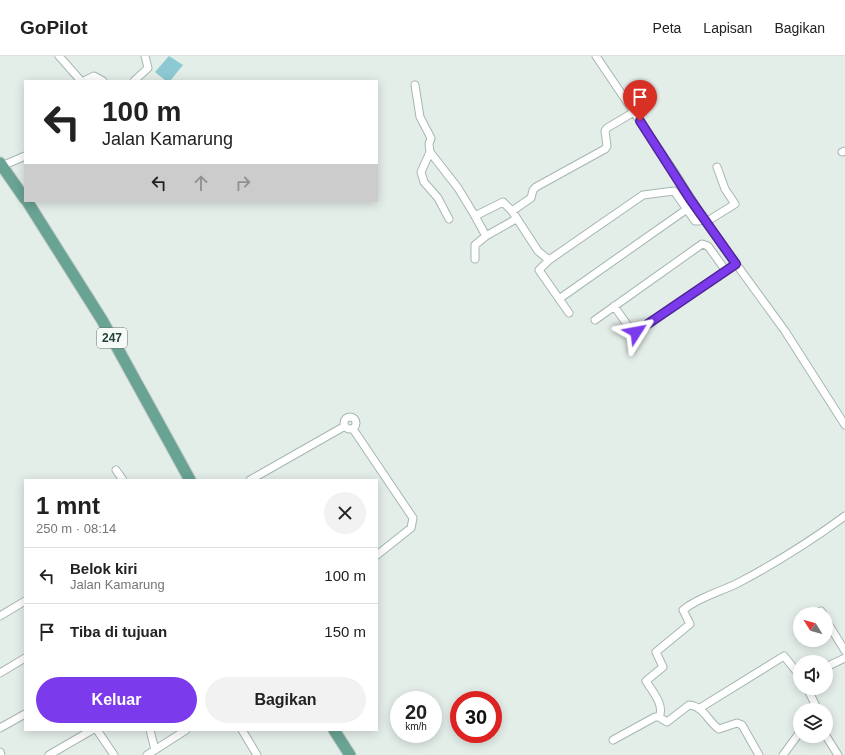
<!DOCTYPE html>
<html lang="id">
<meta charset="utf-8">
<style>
:root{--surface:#fff;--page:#f2f2f2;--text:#222;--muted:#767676;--line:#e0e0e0;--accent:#7c3aed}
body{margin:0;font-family:Arial,sans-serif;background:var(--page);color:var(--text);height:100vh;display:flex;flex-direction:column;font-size:15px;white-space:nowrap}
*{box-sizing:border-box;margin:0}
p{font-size:13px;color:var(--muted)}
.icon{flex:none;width:22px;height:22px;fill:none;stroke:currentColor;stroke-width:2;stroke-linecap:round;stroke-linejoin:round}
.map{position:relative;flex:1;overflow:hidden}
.drawer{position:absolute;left:24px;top:423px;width:354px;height:252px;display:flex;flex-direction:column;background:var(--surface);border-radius:0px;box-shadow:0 2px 10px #0003}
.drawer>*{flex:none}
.banner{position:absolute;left:24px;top:24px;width:354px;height:122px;border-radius:0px;box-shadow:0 2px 10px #0003;background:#fff;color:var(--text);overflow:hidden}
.needle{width:26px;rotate:307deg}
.tools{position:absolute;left:793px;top:551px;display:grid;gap:8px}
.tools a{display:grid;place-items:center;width:40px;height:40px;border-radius:50%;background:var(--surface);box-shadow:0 2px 10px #0003;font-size:20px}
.speed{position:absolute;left:390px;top:635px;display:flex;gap:8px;font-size:20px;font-weight:700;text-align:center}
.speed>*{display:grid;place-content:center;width:52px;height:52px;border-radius:50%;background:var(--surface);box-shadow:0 2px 10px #0003;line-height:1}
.speed small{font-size:10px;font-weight:400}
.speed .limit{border:6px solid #d22;background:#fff;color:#111}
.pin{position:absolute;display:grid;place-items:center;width:34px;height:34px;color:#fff;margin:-41px -17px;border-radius:50% 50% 50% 0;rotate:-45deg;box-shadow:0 0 4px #0007}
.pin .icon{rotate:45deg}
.me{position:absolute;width:44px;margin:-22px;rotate:56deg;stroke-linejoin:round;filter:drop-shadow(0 0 3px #0008)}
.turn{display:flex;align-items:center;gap:14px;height:84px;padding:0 12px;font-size:18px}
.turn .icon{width:52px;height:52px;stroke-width:2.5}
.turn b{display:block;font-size:28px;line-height:34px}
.lanes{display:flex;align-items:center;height:38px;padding:0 12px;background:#0003;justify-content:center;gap:20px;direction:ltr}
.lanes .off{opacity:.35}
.round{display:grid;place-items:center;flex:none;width:42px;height:42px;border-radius:21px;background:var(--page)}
.summary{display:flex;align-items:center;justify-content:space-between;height:68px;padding:0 12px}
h1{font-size:24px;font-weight:700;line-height:30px}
.primary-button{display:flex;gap:8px;margin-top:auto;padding:8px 12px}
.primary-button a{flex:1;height:46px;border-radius:24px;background:var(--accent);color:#fff;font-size:16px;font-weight:700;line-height:46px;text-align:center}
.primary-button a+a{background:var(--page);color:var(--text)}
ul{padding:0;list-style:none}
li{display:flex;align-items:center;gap:12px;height:56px;padding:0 12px;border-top:1px solid var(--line)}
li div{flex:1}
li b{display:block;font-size:15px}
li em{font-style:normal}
header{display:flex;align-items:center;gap:24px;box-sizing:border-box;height:56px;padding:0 20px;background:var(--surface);border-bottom:1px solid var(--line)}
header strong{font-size:19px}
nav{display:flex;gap:22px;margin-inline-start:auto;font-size:14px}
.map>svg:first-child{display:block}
.water{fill:#8dc9d2}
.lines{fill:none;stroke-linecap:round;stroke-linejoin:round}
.street-casing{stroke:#a6b6b0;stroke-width:9}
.primary-casing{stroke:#c1cac7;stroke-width:13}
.street{stroke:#fff;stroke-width:7}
.primary{stroke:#69a393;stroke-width:11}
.route-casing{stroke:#51269a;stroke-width:10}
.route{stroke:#7c3aed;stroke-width:7}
.labels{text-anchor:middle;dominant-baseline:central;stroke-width:4;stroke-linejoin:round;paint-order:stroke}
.shield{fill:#f5faf7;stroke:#627871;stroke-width:1}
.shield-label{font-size:12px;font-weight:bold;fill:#234038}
</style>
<header>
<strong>GoPilot</strong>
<nav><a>Peta</a><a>Lapisan</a><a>Bagikan</a></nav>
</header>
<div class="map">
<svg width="845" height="699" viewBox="0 0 845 699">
<rect width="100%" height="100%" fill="#e4eee9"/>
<path class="water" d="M169 0 183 9 170 25H166L155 16Z"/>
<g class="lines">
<g class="street-casing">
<path id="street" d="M59 0 81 25
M596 0 673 114 707 168 785 275 845 369
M84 25 94 20 103 25
M134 25 148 12 145 0
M415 29 420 61 431 82 429 88 430 96 458 132 475 160 503 146 512 155 531 142 533 134 536 131 605 93 607 90 605 75 607 72 634 56
M430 96 421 116 424 126 438 142 449 163
M842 96 845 95
M2 110 25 100
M512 155 538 195 549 204
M706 166 735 148 725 133 717 111
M486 180 516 163
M475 203V189L486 180 475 160
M559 243 687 153
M614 250 631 274 636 276 736 208
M569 257 541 217 539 214 549 204 643 139 674 135 695 165H699L703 163
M595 264 702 188 708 190 726 215
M344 367a6 6 0 1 1 12 0a6 6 0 1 1-12 0Z
M353 373 413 462 411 472 377 499
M116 414 123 424
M250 424 345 370
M821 555 823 558
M0 560 25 545
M826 564 845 595
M826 611 845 602
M0 617 25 602
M807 632 816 650 815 654
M700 652 784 600 800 620
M659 661C665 649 652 635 646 625L663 611 656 596 690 568 683 554C699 541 720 536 738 527 776 507 811 485 845 460
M0 672 25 658
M97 674 114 699
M150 674 155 694
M242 674 257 699
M826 680 838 699
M613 684 655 661H659L667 666 689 649C704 650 708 666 719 673L737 667 742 669 759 699
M0 696 1 699
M49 699 92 674
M147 699 186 674
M783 699 800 676"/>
</g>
<g class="primary-casing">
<path id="primary" d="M0 107 25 143
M27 145 102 264 190 424
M334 674 350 699"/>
</g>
<use href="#street" class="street"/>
<use href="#primary" class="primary"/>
</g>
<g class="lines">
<g class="route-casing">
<path id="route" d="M636 276 736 208 690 143 640 65"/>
</g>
<use href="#route" class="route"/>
</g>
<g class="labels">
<rect class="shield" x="97" y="272" width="30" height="20" rx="3"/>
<g class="shield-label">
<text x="112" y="282">247</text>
</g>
</g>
</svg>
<div class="tools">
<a><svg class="needle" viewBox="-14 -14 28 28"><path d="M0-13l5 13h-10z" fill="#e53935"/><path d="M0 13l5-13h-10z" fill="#767676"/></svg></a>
<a><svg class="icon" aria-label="sound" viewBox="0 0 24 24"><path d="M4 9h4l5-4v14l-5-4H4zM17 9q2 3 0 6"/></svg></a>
<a><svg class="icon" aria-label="layers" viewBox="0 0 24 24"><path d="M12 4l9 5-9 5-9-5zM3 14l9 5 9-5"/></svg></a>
</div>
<div class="speed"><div>20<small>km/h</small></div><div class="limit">30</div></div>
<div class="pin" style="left:640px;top:65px;background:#d93025"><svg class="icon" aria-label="arrive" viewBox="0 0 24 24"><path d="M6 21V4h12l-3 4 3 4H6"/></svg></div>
<svg class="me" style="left:636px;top:276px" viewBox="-20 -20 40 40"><path d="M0-17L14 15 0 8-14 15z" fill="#7c3aed" stroke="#fff" stroke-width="4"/></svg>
<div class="banner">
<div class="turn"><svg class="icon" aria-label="left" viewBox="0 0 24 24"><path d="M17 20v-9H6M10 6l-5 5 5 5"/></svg><div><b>100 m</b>Jalan Kamarung</div></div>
<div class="lanes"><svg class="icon" aria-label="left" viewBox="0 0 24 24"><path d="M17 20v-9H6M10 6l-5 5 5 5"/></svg><svg class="icon off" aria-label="ahead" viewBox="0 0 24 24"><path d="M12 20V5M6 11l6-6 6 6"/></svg><svg class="icon off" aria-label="right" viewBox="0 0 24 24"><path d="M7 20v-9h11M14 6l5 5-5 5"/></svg></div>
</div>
<section class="drawer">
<div class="summary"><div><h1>1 mnt</h1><p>250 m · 08:14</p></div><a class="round"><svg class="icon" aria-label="close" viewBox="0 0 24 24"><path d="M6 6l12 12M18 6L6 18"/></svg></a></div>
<ul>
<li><svg class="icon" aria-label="left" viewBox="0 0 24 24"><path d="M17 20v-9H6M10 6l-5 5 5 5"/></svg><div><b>Belok kiri</b><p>Jalan Kamarung</p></div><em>100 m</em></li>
<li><svg class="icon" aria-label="arrive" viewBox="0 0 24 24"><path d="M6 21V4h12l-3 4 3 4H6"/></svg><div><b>Tiba di tujuan</b></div><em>150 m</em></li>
</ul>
<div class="primary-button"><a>Keluar</a><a>Bagikan</a></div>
</section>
</div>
